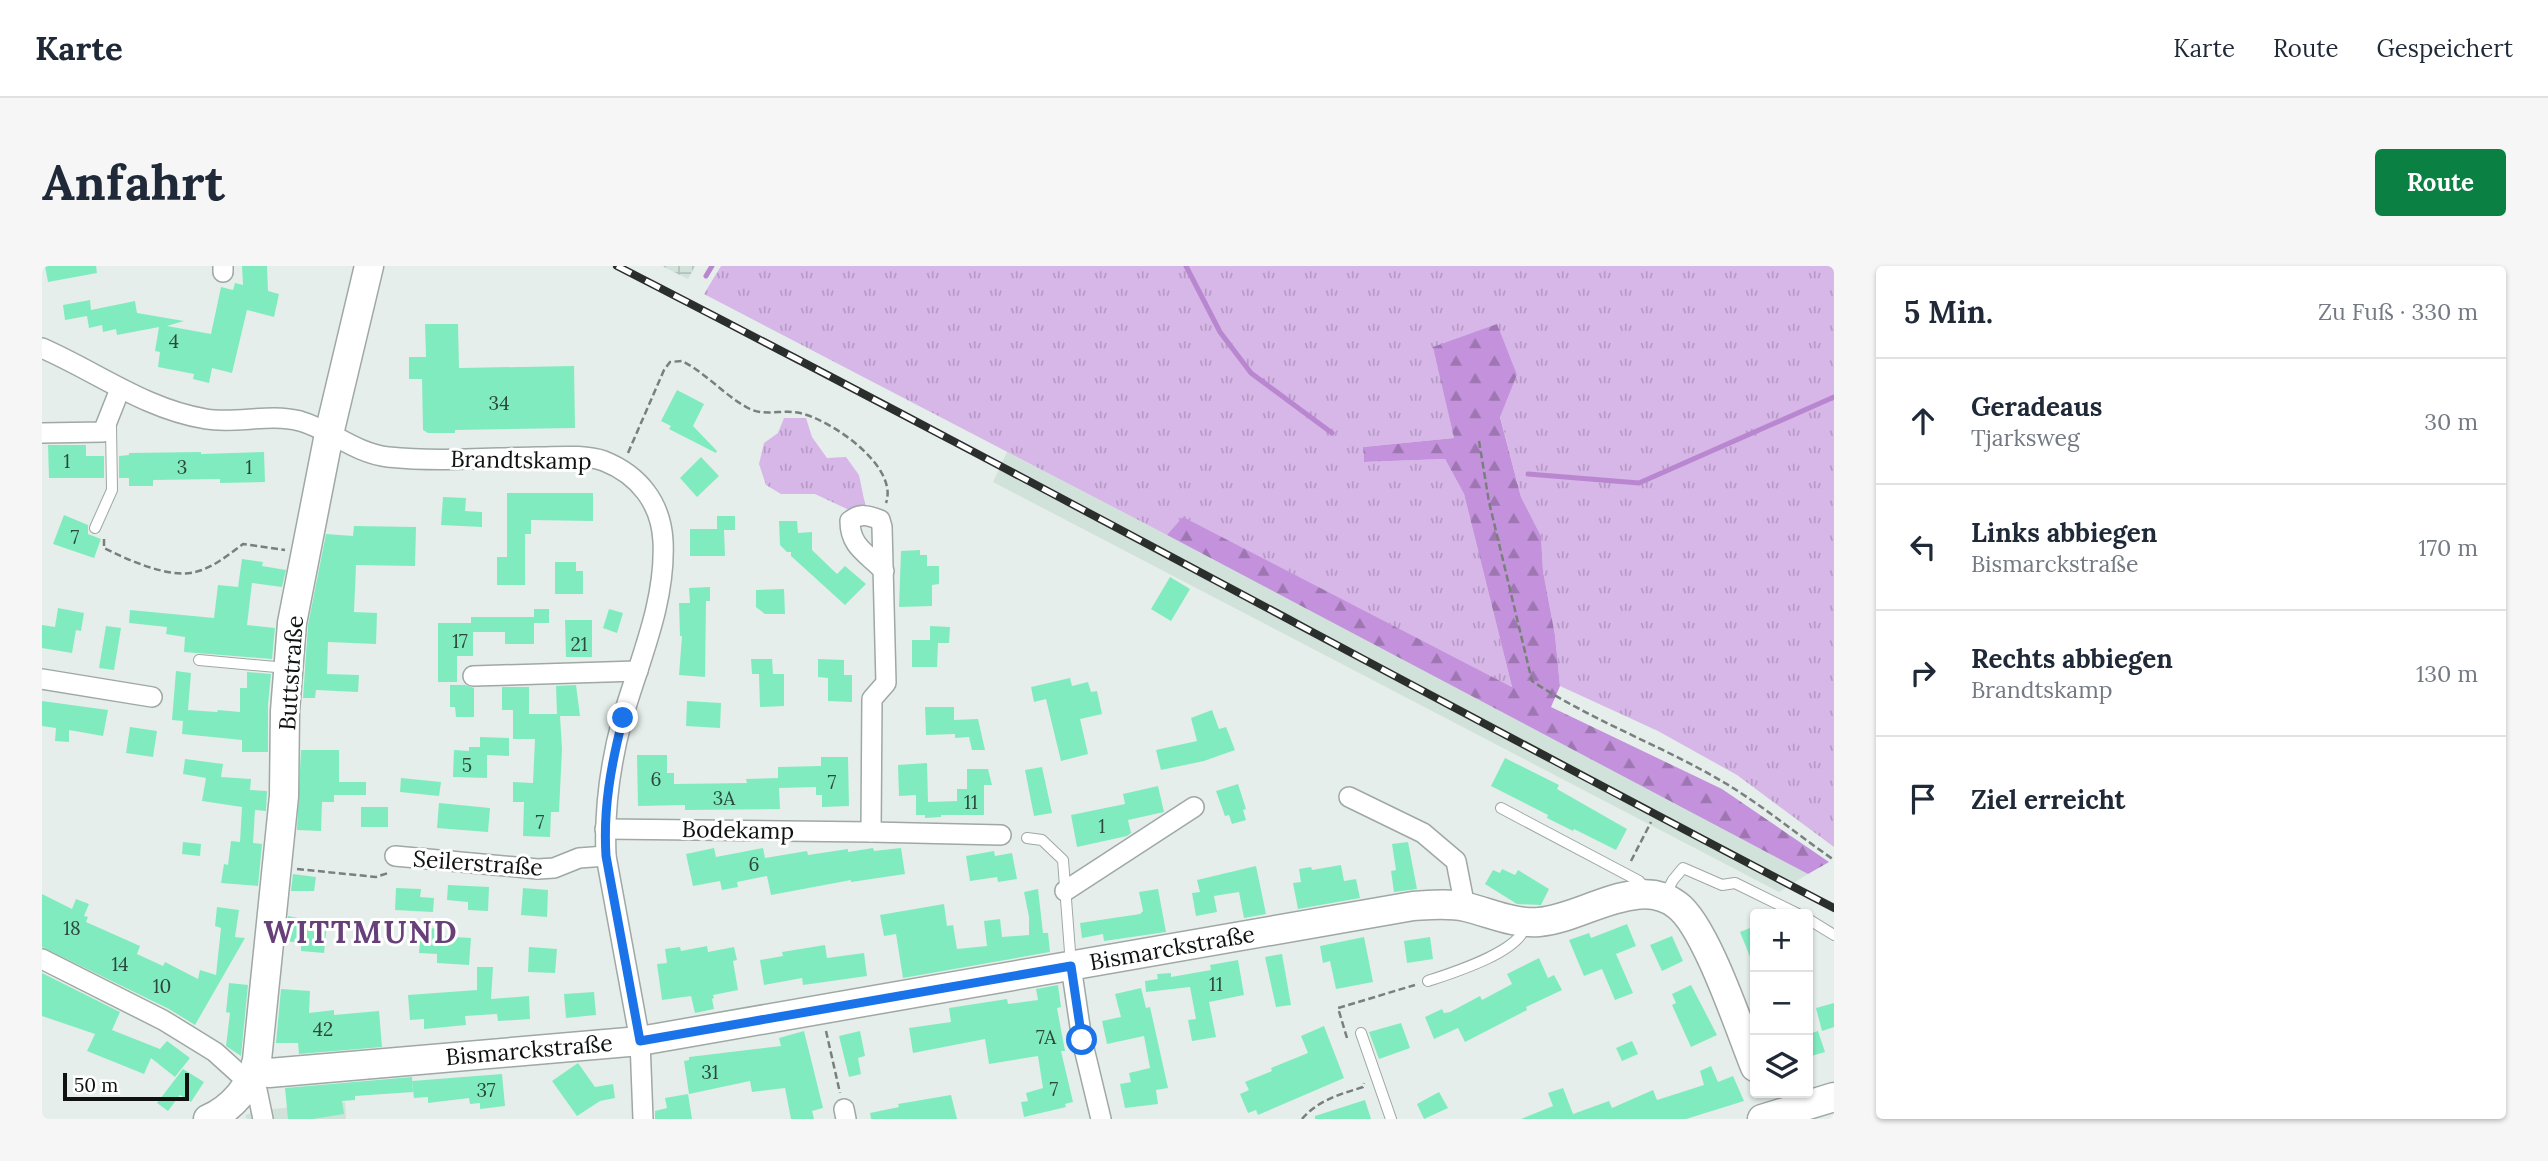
<!DOCTYPE html>
<html lang="de">
<meta charset="utf-8">
<style>
body{margin:0;font-family:Lora,serif;background:#f6f6f7;color:#1f2937}
.controls{position:absolute;right:21px;bottom:21px;display:grid;overflow:hidden;border-radius:7px;box-shadow:0 2px 5px #0004}
.controls button{width:63px;height:63px;display:grid;place-items:center;padding:0;border:0;border-bottom:2px solid #e0e1e3;background:#fff;color:#1f2937;font:35px sans-serif}
.scale{position:absolute;left:21px;bottom:18px;width:126px;box-sizing:border-box;padding-left:7px;border:4px solid #0f1210;border-top:0;font-size:19px;line-height:24px;white-space:nowrap;color:#0f1210;-webkit-text-stroke:5px #fff;paint-order:stroke}
.stop{position:absolute;width:21px;height:21px;margin:-16px;border:5px solid #1a73e8;border-radius:50%;background:#fff}
.stop.end{background:#1a73e8;border-color:#fff;box-shadow:0 2px 7px #0008}
.list{margin:0;padding:0;list-style:none}
h2{display:flex;justify-content:space-between;align-items:center;height:91px;margin:0;padding:0 28px;font-size:30px}
h2 small{font-size:23px;font-weight:400;color:#747a83}
.list li{display:grid;grid-template-columns:46px 1fr auto;gap:21px;align-items:center;box-sizing:border-box;height:126px;padding:0 28px;border-top:2px solid #e0e1e3}
.list b{display:block;font-size:26px;white-space:nowrap}
.list p{margin:0;font-size:23px;white-space:nowrap;color:#747a83}
.list em{font-size:23px;font-style:normal;color:#747a83}
.icon{flex:none;width:38px;height:38px;fill:none;stroke:currentColor;stroke-width:2;stroke-linecap:round;stroke-linejoin:round}
.map{position:relative;flex:none;width:1792px;height:853px;overflow:hidden;border-radius:7px}
header{display:flex;align-items:center;gap:42px;box-sizing:border-box;height:98px;padding:0 35px;background:#fff;border-bottom:2px solid #e0e1e3}
header strong{font-size:33px}
nav{display:flex;gap:38px;margin-inline-start:auto;font-size:24px}
.intro{display:flex;align-items:center;justify-content:space-between;box-sizing:border-box;height:168px;padding:0 42px}
h1{margin:0;font-size:49px}
.button{padding:18px 32px;border-radius:7px;background:#0b8043;color:#fff;font-size:24px;font-weight:700}
main{display:flex;gap:42px;padding:0 42px}
aside{flex:1;background:#fff;border-radius:7px;box-shadow:0 2px 5px #0004}
.map>svg:first-child{display:block}
</style>
<header>
<strong>Karte</strong>
<nav><a>Karte</a><a>Route</a><a>Gespeichert</a></nav>
</header>
<div class="intro"><h1>Anfahrt</h1><a class="button">Route</a></div>
<main>
<div class="map">
<svg width="1792" height="853" viewBox="0 0 1792 853">
<defs>
<pattern id="industrial-grid" width="8" height="8" patternUnits="userSpaceOnUse" patternTransform="scale(1.75)"><rect width="8" height="8" fill="#d1e2da"/><path d="M0 4h8M4 0v8" fill="none" stroke="#b2c1ba"/></pattern>
<pattern id="grass-tufts" width="24" height="20" patternUnits="userSpaceOnUse" patternTransform="scale(1.75)"><rect width="24" height="20" fill="#d7b6e8"/><path d="M3 7l-1-3M5 7V3M7 7l1-3M15 17l-1-3M17 17v-4M19 17l1-3" fill="none" stroke="#b79bc6"/></pattern>
<pattern id="forest-firs" width="22" height="20" patternUnits="userSpaceOnUse" patternTransform="scale(1.75)"><rect width="22" height="20" fill="#c492dc"/><path d="M5 1l3.5 6h-7zM16 11l3.5 6h-7z" fill="#9e76b1"/></pattern>
</defs>
<rect width="100%" height="100%" fill="#e5eeea"/>
<g fill="#d1e2da">
<path d="M965,186L1125,269L1766,608L1737,626L951,216Z"/>
<path d="M303,836L304,853H205L203,849L221,844Z"/>
</g>
<path fill="url(#industrial-grid)" d="M620,0H653L646,13Z"/>
<g fill="url(#grass-tufts)">
<path d="M679,0H1792V581L1695,509L1616,465L1518,420L1513,369L1501,305L1499,270L1479,231L1458,150L1475,109L1392,81L1412,172L1321,181L1322,196L1403,193L1422,228L1470,421L1145,254L1125,269L662,28Z"/>
<path d="M742,152H764L770,171L785,192L804,191L817,209L824,243H805L773,228H739L724,219L717,198L722,177L736,167Z"/>
</g>
<path fill="url(#forest-firs)" d="M1455,58L1475,109L1458,151L1479,231L1499,270L1501,305L1513,369L1518,420L1509,441L1680,523L1787,596L1766,608L1125,269L1141,251L1470,421L1422,228L1403,193L1322,196L1321,181L1412,172L1391,81Z"/>
<g fill="none" stroke-linecap="round" stroke-linejoin="round">
<g stroke="#b987d0" stroke-width="5">
<path d="M1144,0L1178,66L1209,107L1290,167"/>
<path d="M664,10L670,0"/>
<path d="M1486,208L1597,217L1792,131"/>
</g>
</g>
<g fill="#81ebc0">
<path d="M3,0H54L55,7L6,16Z"/>
<path d="M200,0H225L226,25L237,28L232,51L205,44L190,107L170,102L167,117L151,113L152,108L116,101L118,86L113,85L117,61L75,69L74,63L61,66L60,59L47,62L45,50L23,54L21,39L48,34L49,44L93,35L95,47L142,55L125,60L169,68L179,21L191,24L193,17L201,19Z"/>
<path d="M383,58H416L417,102L532,100L533,162L413,164V167H386L381,164L380,113H367V91H384Z"/>
<path d="M635,124L662,138L651,160L675,185L674,187L627,163L629,160L619,155Z"/>
<path d="M6,179H44V190H62V212H7Z"/>
<path d="M159,186V188L222,186L223,216L178,217V213L111,214V220H87V212H77V190L87,189V187Z"/>
<path d="M659,191L677,210L655,231L638,212Z"/>
<path d="M465,227H551V255L489,254V268H483V319H455V291H465Z"/>
<path d="M401,231L424,232L423,245L440,246V261L399,259Z"/>
<path d="M22,249L46,259V268L59,273L52,292L11,278Z"/>
<path d="M675,250H693V264H682L683,290H648V263H675Z"/>
<path d="M737,255H755L756,267L770,266V284L795,308L803,300L824,318L803,339L749,290V286H745L738,279Z"/>
<path d="M312,260L374,261L373,300L314,299L312,346L335,347L334,378L286,376L285,408L317,409L316,426L274,424L273,432H261L266,359L284,268L311,270Z"/>
<path d="M878,284V289H885V300H897V318L890,319V340L857,341L859,285Z"/>
<path d="M200,293L221,296L220,300L244,304L240,321L210,317L205,359L233,362L230,393L142,386L143,371L124,368L125,361L87,357L88,344L172,352L176,319L196,321Z"/>
<path d="M513,296H534V305H541V328H513Z"/>
<path d="M1128,311L1148,323L1129,355L1109,343Z"/>
<path d="M668,321V335H664L663,411L637,409L640,370H638L637,337H648L647,322Z"/>
<path d="M742,323L743,348H723L714,341V324Z"/>
<path d="M16,342L42,347L39,365L34,364L30,387L0,382V359L13,361Z"/>
<path d="M492,343H507V357H492V378H463V366H431V390H415V416H396V357H429V351H492Z"/>
<path d="M567,343L581,347L575,367L561,362Z"/>
<path d="M523,354H550V391H524Z"/>
<path d="M64,360L79,362L72,404L57,402Z"/>
<path d="M888,360L908,361L907,377H896L895,401H870V374H888Z"/>
<path d="M709,393H730L731,408H742V440L718,441L717,408H710Z"/>
<path d="M776,393L802,394V409H810V436L786,435V412L776,411Z"/>
<path d="M134,405L149,407L146,444L175,446L176,444L198,446V422H205V406L229,408L226,439V486H200V474L140,468L141,455L130,454Z"/>
<path d="M1028,412L1030,420L1046,416L1049,426L1055,425L1060,448L1038,453L1046,488L1019,495L1004,433L992,436L989,421Z"/>
<path d="M408,419H423L432,422V451H414L413,441H408Z"/>
<path d="M534,419L538,450H518L520,483L517,546H509L508,571L481,570L482,536H471V516L491,517L493,473H471V444H460V421H487V448H515L514,420Z"/>
<path d="M0,435L66,444L61,470L27,464V476L13,475L14,462L0,460Z"/>
<path d="M645,435L679,437L678,462L644,460Z"/>
<path d="M883,441H912V454L936,453L943,484H930L927,471L913,472V468L884,469Z"/>
<path d="M1170,444L1177,463L1184,461L1193,484L1162,495L1119,504L1114,484L1155,475L1149,452Z"/>
<path d="M88,461L115,465L111,491L84,487Z"/>
<path d="M438,471L467,472V490L445,489V512L411,511L412,484L427,485V481H438Z"/>
<path d="M259,484H297V516H324V529H292V536H280L279,565L255,564Z"/>
<path d="M595,489H625V507H632V518L705,517L704,513L736,512V501L779,500V491H806L807,540L780,541V529H774V521L737,522L738,543L643,544V539L596,540Z"/>
<path d="M1463,492L1517,519L1515,523L1585,563L1574,584L1532,563L1531,565L1505,552L1506,549L1449,520Z"/>
<path d="M143,493L181,498L179,511L209,513L208,524L225,525L224,545L213,544L211,577L220,578L216,620L179,617L182,598L186,599L189,575L198,576L200,541L160,535L164,512L141,508Z"/>
<path d="M885,497L886,536L915,535V523H925V503H946L950,519H942V549H899V551L883,552V549H874V529L857,530L856,499Z"/>
<path d="M1000,501L1010,547L992,550L983,504Z"/>
<path d="M359,512L399,516L397,530L358,526Z"/>
<path d="M1196,518L1204,543L1201,544L1204,554L1190,558L1187,549L1183,550L1174,525Z"/>
<path d="M1116,520L1122,546L1086,554L1089,567L1085,570L1035,581L1029,549L1083,538L1081,528Z"/>
<path d="M397,537L448,542L446,566L395,562Z"/>
<rect x="319" y="541" width="27" height="20"/>
<path d="M141,576L159,578L158,590L140,588Z"/>
<path d="M1366,576L1375,623L1352,626L1349,605L1354,604L1350,578Z"/>
<path d="M672,582L674,591L721,582L723,592L765,585L766,589L806,583V586L831,582L832,585L859,582L863,608L809,616V614L729,629L725,610L695,616L696,621L680,624L678,615L651,620L644,588Z"/>
<path d="M952,585L953,590L970,587L975,613L956,616L955,611L928,615L924,590Z"/>
<path d="M1299,599L1302,615L1314,613L1318,632L1256,643L1251,617L1259,616L1257,603L1269,601L1270,604Z"/>
<path d="M1214,600L1224,648L1202,652L1197,626L1172,630L1175,646L1154,650L1150,627L1158,626L1155,614Z"/>
<path d="M1460,603L1473,609L1476,604L1507,623L1499,639L1475,638L1443,618L1451,604L1458,607Z"/>
<path d="M251,608L274,611L272,625H249Z"/>
<path d="M406,619L447,621L446,645L426,644V636L405,634Z"/>
<path d="M354,622L379,623L378,631L392,632L391,646L353,644Z"/>
<path d="M481,622L506,624L505,651L479,649Z"/>
<path d="M996,623L1001,667H1006L1008,686L861,712L854,668L842,670L838,649L902,638L905,660L911,659L915,683L945,680L942,655L958,653L960,671L987,669V651L982,626Z"/>
<path d="M1116,623L1124,666L1062,675L1061,668L1040,672L1038,657L1098,648L1101,645L1097,626Z"/>
<path d="M0,628L30,643L34,633L47,638L42,650L46,651L44,656L98,680L95,688L121,700L123,696L156,713L158,704L174,709L179,662L173,660L175,641L197,644L193,671L203,672L153,759L127,743L0,681Z"/>
<path d="M246,650L285,658L282,687L259,685V677L244,675Z"/>
<path d="M1585,658L1594,680L1574,688L1591,727L1573,734L1560,703L1542,710L1527,674L1547,667L1549,672Z"/>
<path d="M1713,660V703L1698,666Z"/>
<path d="M379,661L397,663L396,670L429,672L427,699L395,697V688L377,687Z"/>
<path d="M1630,670L1641,695L1620,705L1608,679Z"/>
<path d="M1322,671L1331,716L1294,723L1288,695L1281,697L1278,680Z"/>
<path d="M1388,671L1391,693L1365,697L1362,675Z"/>
<path d="M783,679L785,692L822,687L825,710L761,719L760,712L722,719L718,694L741,690L740,686Z"/>
<path d="M665,680L666,686L692,681L695,694L691,695L696,724L671,729L672,732L670,733L672,743L653,747L649,730L620,734L615,698L625,697L623,683L638,681L639,685Z"/>
<path d="M487,681L515,683L513,707L486,706Z"/>
<path d="M1240,688L1249,739L1234,741L1223,691Z"/>
<path d="M1497,692L1506,712L1512,709L1520,724L1484,741L1485,744L1423,776L1416,762L1392,773L1383,751L1400,743L1402,747L1408,746L1438,730L1440,734L1470,718L1465,708Z"/>
<path d="M1196,694L1202,729L1167,736L1174,771L1150,775L1146,754L1154,753L1148,721L1104,726L1103,715L1116,713L1115,708L1129,707V711L1169,704L1168,699Z"/>
<path d="M435,701H451L449,733L487,730L488,753L456,755L455,748L423,750L424,759L382,763V753L368,754L366,729L435,724Z"/>
<path d="M0,707L78,746L70,764L118,783L125,775L148,792L133,811L109,792L102,808L45,785L53,768L0,750Z"/>
<path d="M187,717L206,719L199,790L184,780L188,747L184,746Z"/>
<path d="M1016,719L1019,741L1015,742L1023,785H1019L1031,836L1023,838L1024,841L982,851L979,836L986,835L984,827L1001,822L996,790L947,798L943,773L871,787L867,762L909,756L907,742L965,733L966,738L996,734L994,723Z"/>
<path d="M1649,719L1675,769L1649,781L1630,739L1634,737L1630,728Z"/>
<path d="M1099,722L1104,742L1108,741L1126,822L1114,824L1116,838L1083,842L1078,818L1089,816L1087,807L1108,802L1102,770L1065,778L1060,755L1079,751L1073,728Z"/>
<path d="M239,723L268,725L267,747L292,744V749L337,745L340,781L257,788L256,777H234Z"/>
<path d="M552,726L554,749L524,752L522,728Z"/>
<path d="M1792,737V761L1780,765L1774,742Z"/>
<path d="M1359,757L1368,782L1337,793L1327,766Z"/>
<path d="M1282,760L1302,812L1216,849L1214,844L1206,847L1198,828L1207,824L1203,816L1230,805L1229,802L1266,787L1259,770Z"/>
<path d="M762,765L781,842L770,845L772,853H749L743,822L710,826L708,815L647,828L642,795L647,794V791L739,780L737,772Z"/>
<path d="M818,765L823,790L816,792L819,808L807,811L797,770Z"/>
<path d="M1776,765L1783,786L1766,791V768Z"/>
<path d="M1590,775L1596,788L1580,795L1574,782Z"/>
<path d="M536,797L553,821L571,818L573,832L558,835L535,850L510,815Z"/>
<path d="M1669,800L1676,816L1691,810L1702,835L1644,853H1479L1511,840L1506,827L1521,822L1531,848L1567,835L1570,842L1611,824L1615,834L1662,819L1658,805Z"/>
<path d="M141,803L162,816L149,836L138,829L126,845L115,837Z"/>
<path d="M460,808L463,840L438,843V837L428,838L427,832L386,837V831L372,832L370,815Z"/>
<path d="M370,811L371,826L313,830V834L300,835L302,848L271,853H246L243,822Z"/>
<path d="M1397,826L1406,842L1382,853L1375,838Z"/>
<path d="M646,828L650,853H613V845L625,842L623,832Z"/>
<path d="M909,829L915,853H829L828,847L857,841L856,838Z"/>
<path d="M1323,834L1329,853H1273V850Z"/>
</g>
<g fill="none" stroke-linecap="round" stroke-linejoin="round">
<defs>
<g id="lane">
<path d="M53,262L70,224L69,161"/>
<path d="M157,394L245,402"/>
<path d="M1459,542L1597,615L1604,623"/>
<path d="M985,572L1000,574L1021,594L1029,699"/>
<path d="M1622,631L1631,614L1641,602L1680,619L1693,617L1756,648"/>
<path d="M1766,653L1792,669"/>
<path d="M1386,715C1410,707 1478,686 1483,660"/>
<path d="M1319,767L1349,853"/>
</g>
<g id="street">
<path d="M181,0V6"/>
<path d="M0,82C55,106 103,143 164,153C195,158 227,147 258,155C289,164 313,187 346,191C394,196 445,192 494,191C515,191 542,188 562,195C597,209 619,237 621,275C624,337 597,395 580,454C568,499 562,543 564,590L598,775L601,853"/>
<path d="M0,167L61,166L78,123"/>
<path d="M431,410L596,405"/>
<path d="M0,413L110,431"/>
<path d="M1307,531L1381,567L1414,595L1423,641"/>
<path d="M563,563L829,566L830,433L844,417L840,261L838,254C826,249 818,247 808,255C808,281 825,287 842,305"/>
<path d="M829,566L959,569"/>
<path d="M353,590L496,603L512,602L537,592L564,590"/>
<path d="M1023,625L1152,541"/>
<path d="M0,693L121,754L173,786L215,824L221,853"/>
<path d="M1029,700L1040,774L1059,853"/>
<path d="M802,843L804,853"/>
</g>
<g id="secondary">
<path d="M214,801L227,807L598,775L1371,640C1389,639 1407,637 1424,641C1449,647 1471,658 1497,656C1530,653 1561,632 1594,629C1608,627 1623,630 1635,639C1664,660 1698,764 1713,801"/>
<path d="M166,853C189,843 210,820 215,794L242,530L243,445L250,357L287,168L327,0"/>
<path d="M1720,853L1792,831"/>
</g>
</defs>
<use href="#lane" stroke="#9fa8a4" stroke-width="12"/>
<use href="#street" stroke="#9fa8a4" stroke-width="22"/>
<use href="#secondary" stroke="#9fa8a4" stroke-width="31"/>
<g stroke="#797f7c" stroke-width="2.5" stroke-dasharray="7 3.5" stroke-linecap="butt">
<path d="M1437,175L1447,236L1490,415C1550,455 1621,480 1683,517C1721,540 1756,569 1792,594"/>
<path d="M586,187L622,104L628,96L640,95C664,107 682,129 706,142C722,151 741,143 758,147C789,154 857,200 844,237"/>
<path d="M62,273V282C84,293 127,313 153,306C171,302 186,289 201,278L243,284"/>
<path d="M1589,595L1609,556"/>
<path d="M255,603L334,611L346,607"/>
<path d="M784,765L798,827"/>
<path d="M1305,772L1296,742L1373,719"/>
<path d="M1260,853C1276,834 1299,828 1321,821L1322,817"/>
</g>
<use href="#lane" stroke="#fff" stroke-width="10"/>
<use href="#street" stroke="#fff" stroke-width="19"/>
<use href="#secondary" stroke="#fff" stroke-width="28"/>
<defs>
<path id="rail" d="M575,0C983,209 1385,430 1792,642"/>
</defs>
<use href="#rail" stroke="#2a2e2c" stroke-width="8"/>
<use href="#rail" stroke="#fff" stroke-width="5" stroke-dasharray="16" stroke-linecap="butt"/>
</g>
<g fill="none" stroke-linecap="round" stroke-linejoin="round">
<path stroke="#1a73e8" stroke-width="9" d="M581,452C569,499 561,542 564,590L598,775L1029,700L1040,774"/>
</g>
<g text-anchor="middle" stroke-width="6" stroke-linejoin="round" paint-order="stroke">
<g font-size="19" fill="#2c483c">
<text x="132" y="82">4</text>
<text x="457" y="144">34</text>
<text x="25" y="202">1</text>
<text x="140" y="208">3</text>
<text x="207" y="208">1</text>
<text x="33" y="278">7</text>
<text x="418" y="382">17</text>
<text x="537" y="385">21</text>
<text x="425" y="506">5</text>
<text x="614" y="520">6</text>
<text x="790" y="523">7</text>
<text x="682" y="539">3A</text>
<text x="929" y="543">11</text>
<text x="498" y="563">7</text>
<text x="1060" y="567">1</text>
<text x="712" y="605">6</text>
<text x="30" y="669">18</text>
<text x="78" y="705">14</text>
<text x="1174" y="725">11</text>
<text x="120" y="727">10</text>
<text x="281" y="770">42</text>
<text x="1004" y="778">7A</text>
<text x="668" y="813">31</text>
<text x="1012" y="830">7</text>
<text x="444" y="831">37</text>
</g>
<g font-size="23" fill="#0f1210" stroke="#fff">
<text transform="translate(479 194) rotate(1)" y="8">Brandtskamp</text>
<text transform="translate(249 407) rotate(-86)" y="8">Buttstraße</text>
<text transform="translate(696 564) rotate(1)" y="8">Bodekamp</text>
<text transform="translate(436 597) rotate(4)" y="8">Seilerstraße</text>
<text transform="translate(1130 682) rotate(-10)" y="8">Bismarckstraße</text>
<text transform="translate(487 784) rotate(-5)" y="8">Bismarckstraße</text>
</g>
<g font-size="30" font-weight="bold" letter-spacing="2" fill="#674079" stroke="#fff">
<text x="319" y="677">WITTMUND</text>
</g>
</g>
</svg>
<div class="controls">
<button>+</button>
<button>−</button>
<button><svg class="icon" aria-label="layers" viewBox="0 0 24 24"><path d="M12 4l9 5-9 5-9-5zM3 14l9 5 9-5"/></svg></button>
</div>
<div class="scale">50 m</div>
<div class="stop" style="left:1040px;top:774px"></div>
<div class="stop end" style="left:581px;top:452px"></div>
</div>
<aside>
<h2>5 Min.<small>Zu Fuß · 330 m</small></h2>
<ul class="list">
<li><svg class="icon" aria-label="ahead" viewBox="0 0 24 24"><path d="M12 20V5M6 11l6-6 6 6"/></svg><div><b>Geradeaus</b><p>Tjarksweg</p></div><em>30 m</em></li>
<li><svg class="icon" aria-label="left" viewBox="0 0 24 24"><path d="M17 20v-9H6M10 6l-5 5 5 5"/></svg><div><b>Links abbiegen</b><p>Bismarckstraße</p></div><em>170 m</em></li>
<li><svg class="icon" aria-label="right" viewBox="0 0 24 24"><path d="M7 20v-9h11M14 6l5 5-5 5"/></svg><div><b>Rechts abbiegen</b><p>Brandtskamp</p></div><em>130 m</em></li>
<li><svg class="icon" aria-label="arrive" viewBox="0 0 24 24"><path d="M6 21V4h12l-3 4 3 4H6"/></svg><div><b>Ziel erreicht</b></div></li>
</ul>
</aside>
</main>
